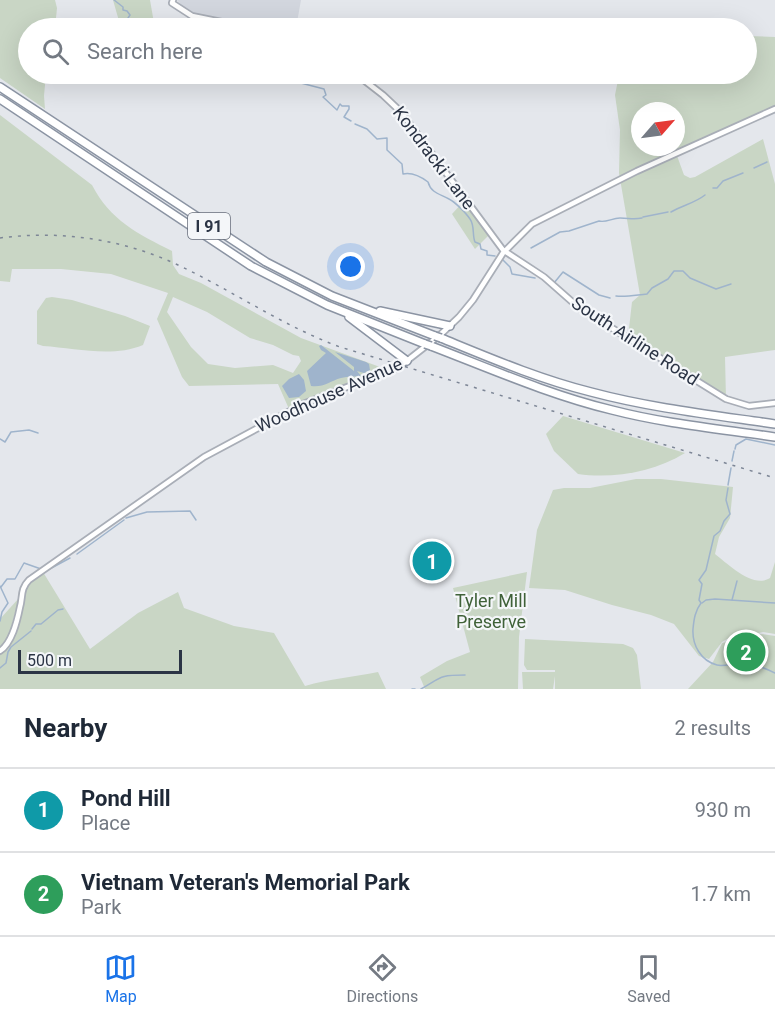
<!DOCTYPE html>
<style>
body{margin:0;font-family:Roboto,sans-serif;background:#f6f6f7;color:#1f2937}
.compass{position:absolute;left:631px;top:102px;width:54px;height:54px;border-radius:50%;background:#fff;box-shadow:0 6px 24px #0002;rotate:62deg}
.scale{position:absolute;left:18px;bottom:15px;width:164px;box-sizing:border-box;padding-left:6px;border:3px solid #2b3445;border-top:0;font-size:16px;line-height:21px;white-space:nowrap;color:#2b3445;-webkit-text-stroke:4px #f4f6f9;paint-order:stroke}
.you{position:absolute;left:351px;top:267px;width:21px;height:21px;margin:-15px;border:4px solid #fff;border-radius:50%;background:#1a73e8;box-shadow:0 0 0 9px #1a73e833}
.badge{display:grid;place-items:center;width:39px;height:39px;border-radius:50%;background:#1a73e8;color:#fff;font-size:20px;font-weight:700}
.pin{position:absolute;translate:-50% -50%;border:3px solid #fff;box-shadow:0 2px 6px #0006}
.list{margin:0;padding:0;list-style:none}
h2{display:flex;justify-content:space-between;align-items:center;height:78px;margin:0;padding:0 24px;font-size:26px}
h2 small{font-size:20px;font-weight:400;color:#747a83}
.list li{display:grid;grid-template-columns:39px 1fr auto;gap:18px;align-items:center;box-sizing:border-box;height:84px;padding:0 24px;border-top:2px solid #e0e1e3}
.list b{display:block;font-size:22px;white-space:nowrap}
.list p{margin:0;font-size:20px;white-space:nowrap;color:#747a83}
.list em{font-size:20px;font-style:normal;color:#747a83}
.icon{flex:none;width:33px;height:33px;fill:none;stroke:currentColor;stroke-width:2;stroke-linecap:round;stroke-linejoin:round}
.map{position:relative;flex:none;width:775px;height:689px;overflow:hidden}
.search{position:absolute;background:#fff;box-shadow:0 6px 24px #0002;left:18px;right:18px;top:18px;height:66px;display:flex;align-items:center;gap:15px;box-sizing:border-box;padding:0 21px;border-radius:33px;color:#747a83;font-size:22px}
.sheet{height:246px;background:#fff}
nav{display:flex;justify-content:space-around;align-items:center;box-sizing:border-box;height:84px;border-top:2px solid #e0e1e3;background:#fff;font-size:16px;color:#747a83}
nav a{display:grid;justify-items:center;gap:3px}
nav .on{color:#1a73e8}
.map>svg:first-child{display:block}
</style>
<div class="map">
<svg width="775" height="689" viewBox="0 0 775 689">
<rect width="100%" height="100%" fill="#e4e7ec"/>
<path fill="#d2d6de" d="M177,0H301L296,28H266L194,14L185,9Z"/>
<g fill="#c9d6c5" fill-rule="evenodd">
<path d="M0,0H55L57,8L55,28H28V74H46L44,96L45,109L0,78Z"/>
<path d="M113,0H150L154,23L163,28H121Z"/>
<path d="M747,36L775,37V106L676,153L684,175L690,178L695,177L763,139L775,184V350L725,357L726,399L628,337L632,302L640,295L619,173L620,130L615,95L618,80L622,74H746ZM640,111H676V147H640Z"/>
<path d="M0,115L92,185C110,220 138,234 172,251L173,265L179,274L201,283L301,338L380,367C371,381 343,384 328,390C315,396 302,403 289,409L278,384L189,386L182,377L157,319L168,293L111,274L61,269H12L10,282L0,281ZM173,297L207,312L250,338L273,345L293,355L299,356L301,361L293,373L273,365L235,368L208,364L191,347L167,312Z"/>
<path d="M464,201L489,235L475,249L452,214Z"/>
<path d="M52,297L72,300L125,316L150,326L143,345C112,358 75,348 43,346L37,344V311L46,298Z"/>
<path d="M563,416L685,453C655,472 612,479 578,474L554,451L546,434Z"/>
<path d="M636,479H661L733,487L730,518L719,537L715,554C728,564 753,589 770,578L775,562V634L763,632L727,639L722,642L709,659L699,656L674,624L651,615L612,605L565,590L529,588L537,530L553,490L564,488H590Z"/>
<path d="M43,572L90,649L138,613L178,592L184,608L234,626L274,633L305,686C329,679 354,677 378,672L386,689H0V655C21,639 20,607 27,584Z"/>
<path d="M527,572L519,637L518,689H425L420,677L447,661L470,652L453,588Z"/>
<path d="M19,598L8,639L0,648V619Z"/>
<path d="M762,634L775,636V689H688L713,662L722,643Z"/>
<path d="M525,639L623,644L633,648L637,655L641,689H555V676L553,689H523L522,672H555V670H527L524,665Z"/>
</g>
<g fill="#9fb4cc">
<path d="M321,345L354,371V367L335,352L366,362L369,364L370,370L364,373L357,371L361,376C355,377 348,376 341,378C330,381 323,388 311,386L307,371L326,353L321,350L319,346Z"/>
<path d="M299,374L304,380L306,391L299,397L289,398L282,386L289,379Z"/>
</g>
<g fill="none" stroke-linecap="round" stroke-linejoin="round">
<g stroke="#9fb4cc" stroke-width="1.5">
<path d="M114,0L123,7V10L127,11L130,15L128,18L134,28"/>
<path d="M294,78L297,82L324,89L326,95L323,97L337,110L340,104L342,106H349V109L344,117L351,121"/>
<path d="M355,124L367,129L377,139L387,138V150L402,164L403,174C412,172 420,176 428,182C431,193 440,194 449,199C455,202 466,213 470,219C475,226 472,235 475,242L480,244L481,249L487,251V255L495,256"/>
<path d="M754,168L767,162"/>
<path d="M713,188H717L723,181L743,173"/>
<path d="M671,212C683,205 695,203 705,195"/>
<path d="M643,217L668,212"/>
<path d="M531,248L560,232L569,231L599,221C606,223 612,218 620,218C629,218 633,220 642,218"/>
<path d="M503,260L510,267L512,274L535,278"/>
<path d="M554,283L563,272L599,295L610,298"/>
<path d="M616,296C627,297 636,295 647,294L652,288L668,279L674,271H683L690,278L716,289L731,284"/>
<path d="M0,439L5,442L11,432L29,430L38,433"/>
<path d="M735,449L736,445L746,439L775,445"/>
<path d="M732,461L734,451"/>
<path d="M728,485L731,468"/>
<path d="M728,488L726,500L730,514L724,521L720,531L714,536L706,570L699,580L702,584L699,600L701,603C695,611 694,619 693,629C692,645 701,661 717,665C725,667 735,662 744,663C755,664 765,668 775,673"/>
<path d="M126,518L147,512L190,511L196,520"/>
<path d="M77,554L124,520"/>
<path d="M44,572L70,558"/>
<path d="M0,586L8,603L2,612L0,621"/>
<path d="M1,587L7,579H15L24,563L41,569"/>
<path d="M732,600L737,581"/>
<path d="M702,603L706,600L715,599L775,603"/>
<path d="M32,629L36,624H41L58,610L63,609"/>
<path d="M0,668L6,663L8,652L11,647L31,631"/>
<path d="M412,689H415"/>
<path d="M421,689C442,677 439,675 465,675"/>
</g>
<defs>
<g id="secondary">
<path d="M173,0L172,3L192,16L251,28"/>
<path d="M356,74L383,95L401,112L503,250L544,277L578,307L726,399L749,406L775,403"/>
<path d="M0,651C12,643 17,622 20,607C23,597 20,589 29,580L204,457L303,404L399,367L440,335L459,317L473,300L503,253L532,224L637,171L775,109"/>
</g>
<g id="motorway">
<path d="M0,87L266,262L332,296L435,336"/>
<path d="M0,99L251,266L327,305L425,344"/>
<path d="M380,311L450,326"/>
<path d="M349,317L407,361"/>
<path d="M441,338C490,358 539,379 591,392C651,408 713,415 775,424"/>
<path d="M431,346C491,369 550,395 612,410C666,424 721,429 775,437"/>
</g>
</defs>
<use href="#secondary" stroke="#a9aeb7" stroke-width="8"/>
<use href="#motorway" stroke="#8b94a3" stroke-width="10"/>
<use href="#secondary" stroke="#fff" stroke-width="4.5"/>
<use href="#motorway" stroke="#fff" stroke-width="7"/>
<path stroke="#7d8696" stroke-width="1.5" stroke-dasharray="3 6" stroke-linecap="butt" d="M0,238C60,230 123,239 178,265C233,291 283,326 340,347L775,478"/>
<defs>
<g id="motorway-bridge">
<path d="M435,336L441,338"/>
<path d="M425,344L431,346"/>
</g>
</defs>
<use href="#motorway-bridge" stroke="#8b94a3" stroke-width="10" stroke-linecap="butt"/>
<use href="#motorway-bridge" stroke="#fff" stroke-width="7"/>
</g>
<g text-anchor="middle" stroke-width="4.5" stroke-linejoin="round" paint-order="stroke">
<rect fill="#f4f6f9" stroke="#676e7b" stroke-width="1.5" x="188" y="213" width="42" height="26" rx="4.5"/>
<g font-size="16" font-weight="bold" fill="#2b3445">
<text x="209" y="232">I 91</text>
</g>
<g font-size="18" fill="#2b3445" stroke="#f4f6f9">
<text transform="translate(434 158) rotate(53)" y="6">Kondracki Lane</text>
<text transform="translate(635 341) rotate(33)" y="6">South Airline Road</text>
<text transform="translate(329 395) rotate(-24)" y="6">Woodhouse Avenue</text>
</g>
<g font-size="18" fill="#3f6138" stroke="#f4f6f9">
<text x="491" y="607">Tyler Mill<tspan x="491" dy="21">Preserve</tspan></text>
</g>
</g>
</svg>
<svg class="compass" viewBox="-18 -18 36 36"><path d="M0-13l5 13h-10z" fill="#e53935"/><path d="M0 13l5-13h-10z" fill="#747a83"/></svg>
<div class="scale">500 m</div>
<div class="you"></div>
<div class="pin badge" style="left:432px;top:561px;background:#0f9aa8">1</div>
<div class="pin badge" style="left:746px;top:652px;background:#2e9e5b">2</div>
<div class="search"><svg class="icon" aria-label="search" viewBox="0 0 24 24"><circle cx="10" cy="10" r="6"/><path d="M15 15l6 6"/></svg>Search here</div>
</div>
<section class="sheet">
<h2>Nearby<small>2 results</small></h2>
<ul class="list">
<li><span class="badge" style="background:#0f9aa8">1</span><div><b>Pond Hill</b><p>Place</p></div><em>930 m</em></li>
<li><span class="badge" style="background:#2e9e5b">2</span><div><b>Vietnam Veteran's Memorial Park</b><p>Park</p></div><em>1.7 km</em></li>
</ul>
</section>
<nav>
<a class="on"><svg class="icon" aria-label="map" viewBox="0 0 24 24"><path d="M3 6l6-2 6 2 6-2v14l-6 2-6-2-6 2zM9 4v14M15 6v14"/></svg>Map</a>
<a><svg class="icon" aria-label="directions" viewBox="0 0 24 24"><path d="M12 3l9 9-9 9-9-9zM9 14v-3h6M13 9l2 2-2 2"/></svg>Directions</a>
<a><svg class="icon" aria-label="saved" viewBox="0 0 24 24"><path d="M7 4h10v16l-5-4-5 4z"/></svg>Saved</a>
</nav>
